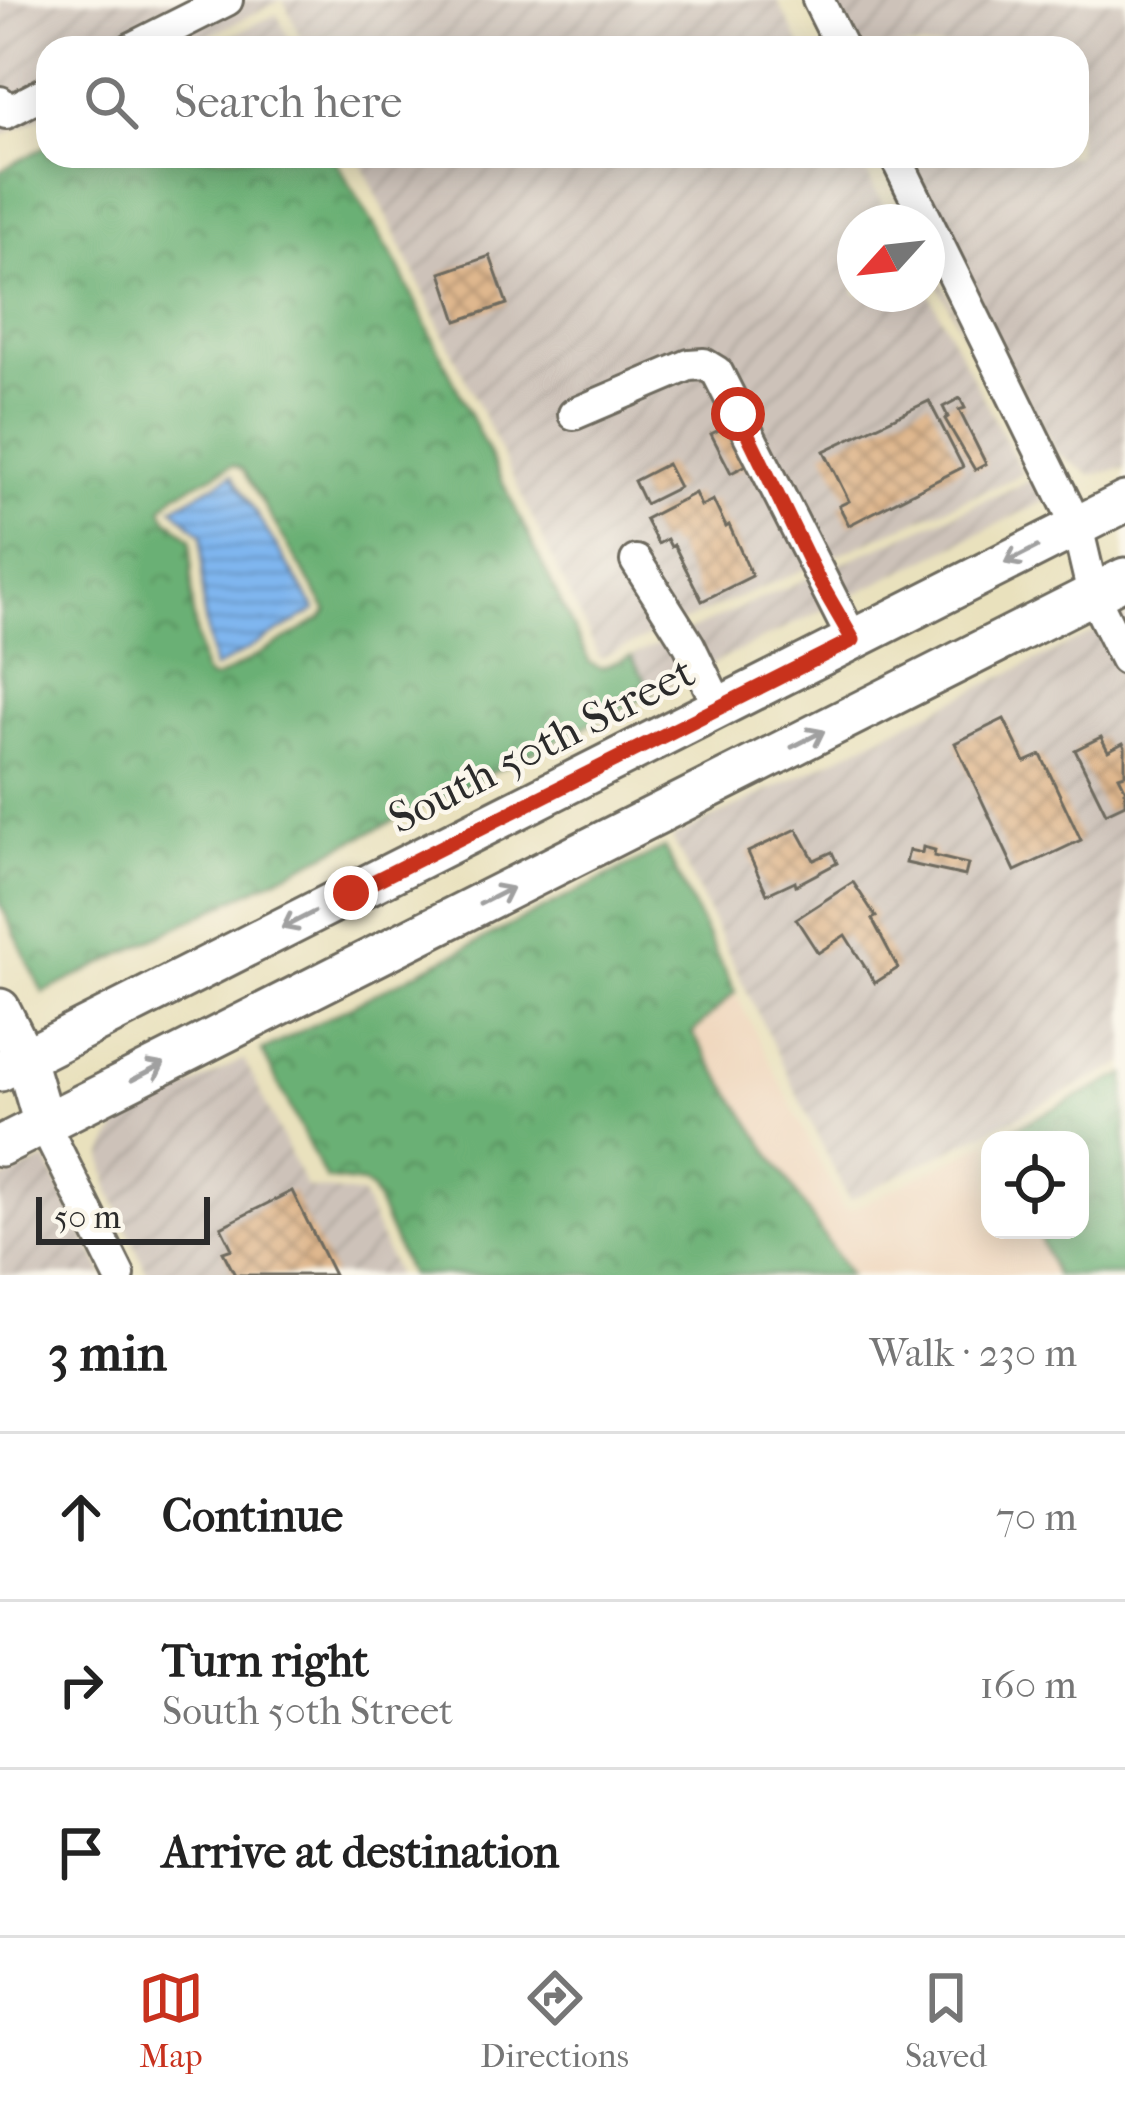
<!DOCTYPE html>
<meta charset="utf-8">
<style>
body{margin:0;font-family:"IM FELL French Canon",serif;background:#f2f2f2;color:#222}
.controls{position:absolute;right:36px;bottom:36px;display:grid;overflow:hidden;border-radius:24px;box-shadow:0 6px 30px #0003}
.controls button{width:108px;height:108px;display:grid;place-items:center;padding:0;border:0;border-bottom:3px solid #e0e0e0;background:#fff;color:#222;font:60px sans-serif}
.compass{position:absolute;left:837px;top:204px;width:108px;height:108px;border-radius:50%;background:#fff;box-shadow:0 6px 30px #0003;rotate:243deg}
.scale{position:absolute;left:36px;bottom:30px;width:174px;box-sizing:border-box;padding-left:12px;border:6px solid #2b2b2b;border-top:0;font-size:33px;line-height:42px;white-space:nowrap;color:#2b2b2b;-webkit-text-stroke:9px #fbf7ec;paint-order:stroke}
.stop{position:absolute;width:36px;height:36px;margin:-27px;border:9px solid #c8321e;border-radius:50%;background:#fff}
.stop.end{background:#c8321e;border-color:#fff;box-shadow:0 3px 12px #0008}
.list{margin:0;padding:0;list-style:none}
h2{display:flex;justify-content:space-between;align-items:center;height:156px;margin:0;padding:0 48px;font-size:51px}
h2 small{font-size:39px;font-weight:400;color:#767676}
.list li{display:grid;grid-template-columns:78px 1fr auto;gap:36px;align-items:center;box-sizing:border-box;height:168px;padding:0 48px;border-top:3px solid #e0e0e0}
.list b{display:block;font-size:45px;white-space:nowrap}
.list p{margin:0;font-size:39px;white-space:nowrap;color:#767676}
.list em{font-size:39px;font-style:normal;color:#767676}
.icon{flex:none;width:66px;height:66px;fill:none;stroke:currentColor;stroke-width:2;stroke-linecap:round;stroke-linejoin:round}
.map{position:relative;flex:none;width:1125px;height:1275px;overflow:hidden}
.search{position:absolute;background:#fff;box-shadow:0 6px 30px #0003;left:36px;right:36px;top:36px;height:132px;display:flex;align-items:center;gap:30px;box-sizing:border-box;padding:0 42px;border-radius:36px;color:#767676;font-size:45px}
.sheet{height:660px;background:#fff}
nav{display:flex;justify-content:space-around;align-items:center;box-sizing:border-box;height:168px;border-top:3px solid #e0e0e0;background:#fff;font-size:33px;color:#767676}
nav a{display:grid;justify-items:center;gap:6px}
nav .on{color:#c8321e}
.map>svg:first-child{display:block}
</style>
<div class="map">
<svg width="1125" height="1275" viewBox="0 0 1125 1275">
<defs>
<pattern id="industrial-furrows" width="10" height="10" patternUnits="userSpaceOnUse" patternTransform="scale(3)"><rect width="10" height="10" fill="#cdc2b9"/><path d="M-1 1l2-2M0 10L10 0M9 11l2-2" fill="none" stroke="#b0a79f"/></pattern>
<pattern id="forest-crowns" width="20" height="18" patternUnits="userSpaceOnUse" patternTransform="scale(3)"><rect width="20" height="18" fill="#6bb074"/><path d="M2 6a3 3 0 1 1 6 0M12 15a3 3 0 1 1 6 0" fill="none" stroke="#588f5f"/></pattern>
<pattern id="water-rules" width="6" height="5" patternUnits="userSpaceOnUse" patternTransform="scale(3)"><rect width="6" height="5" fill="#7fb6ef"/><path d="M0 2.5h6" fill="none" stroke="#6894c2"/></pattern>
<pattern id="building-cross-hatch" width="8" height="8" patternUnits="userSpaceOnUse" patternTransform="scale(3)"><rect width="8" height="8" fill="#dfb78e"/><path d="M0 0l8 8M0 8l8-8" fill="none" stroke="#b59574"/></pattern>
</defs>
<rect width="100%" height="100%" fill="#fbf7ec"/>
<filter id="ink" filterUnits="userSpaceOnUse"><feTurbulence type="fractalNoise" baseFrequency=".00833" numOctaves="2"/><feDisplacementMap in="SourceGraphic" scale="24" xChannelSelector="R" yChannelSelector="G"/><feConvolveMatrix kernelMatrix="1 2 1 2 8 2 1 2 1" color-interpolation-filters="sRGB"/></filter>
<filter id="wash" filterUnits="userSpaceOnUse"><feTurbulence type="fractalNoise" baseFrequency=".004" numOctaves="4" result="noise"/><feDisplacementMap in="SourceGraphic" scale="48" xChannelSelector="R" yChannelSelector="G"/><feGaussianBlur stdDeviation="2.7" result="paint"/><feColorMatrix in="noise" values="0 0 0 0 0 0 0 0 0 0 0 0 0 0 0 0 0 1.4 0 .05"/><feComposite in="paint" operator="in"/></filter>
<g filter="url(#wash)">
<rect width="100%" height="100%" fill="#e9e1bd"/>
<path fill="#efd6bc" d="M735,992L843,1209H853L990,1141V1230H1037L1055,1275H849L691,1032Z"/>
<g fill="url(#industrial-furrows)">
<path d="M0,0H282L184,48H48V114L0,137Z"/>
<path d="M283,0H777L802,48H306Z"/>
<path d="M812,0H1125V468L1091,475L1056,453L896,156H1077V48H838Z"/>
<path d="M277,14L293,48H207Z"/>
<path d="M358,156H858L892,222H855V294H927V289L1023,474L600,658Z"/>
<path d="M927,252L1049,499L653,693L631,656L1033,479L1034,472L927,264Z"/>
<path d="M1125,617V1063L849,1200L672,838Z"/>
<path d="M244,1059L306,1187L362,1195L396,1275H148L110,1191L103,1156L120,1123Z"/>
<path d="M46,1159L104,1275H0V1181Z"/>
</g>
<g fill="url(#forest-crowns)" stroke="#4b6e50" stroke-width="3" fill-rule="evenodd">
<path d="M48,145V156H333L397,264L590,663L601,668L631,656L653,693L43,993L0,903V171ZM233,465L242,469L327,611L321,619L216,679H209L203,671L192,609L191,539L165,516L162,508L176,494Z"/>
<path d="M664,848L735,992L692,1033L849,1275H409L372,1190L364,1184L326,1179L262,1051Z"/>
<path d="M1125,1074V1275H1055L1037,1230H1080V1140H1000L999,1136Z"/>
</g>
<path fill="url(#water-rules)" stroke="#55708d" stroke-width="3" d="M232,475L316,610L214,669L203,608L202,534L173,508Z"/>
<g id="blocks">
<g fill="url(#building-cross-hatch)">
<path d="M490,256L507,304L457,321L441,273Z"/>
<path d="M960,398L965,408L959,410L986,464L975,470L945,419L948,417L943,407Z"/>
<path d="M929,401L963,467L849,525L839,506L849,501L824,451Z"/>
<path d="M735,422L754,461L731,473L711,434Z"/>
<path d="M667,464L679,487L645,504L634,481Z"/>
<path d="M695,493L701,506L713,500L726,527L729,525L752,576L702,601L674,545L671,547L667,539L658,544L645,519Z"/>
<path d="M1004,719L1025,762L1041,755L1081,840L1015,871L955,743Z"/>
<path d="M1101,737L1108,751L1123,743L1125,747V774L1119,776L1125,788V804L1106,813L1075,750Z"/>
<path d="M797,829L814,860L832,852L837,863L796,885L795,881L767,894L748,852Z"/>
<path d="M923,847L935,850L934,856L968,864L965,876L906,863L909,850L922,853Z"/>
<path d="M853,882L876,917L872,919L898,968L875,983L845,935L818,953L796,919Z"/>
<path d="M292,1191L334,1275H235L223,1252L232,1249L221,1227Z"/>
</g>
</g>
</g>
<g filter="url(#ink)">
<use href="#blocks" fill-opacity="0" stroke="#6e6b5e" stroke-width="3"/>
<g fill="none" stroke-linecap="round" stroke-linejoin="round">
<defs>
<g id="minor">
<path d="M818,0L842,48"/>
<path d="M132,48L227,0"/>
<path d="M0,102L6,113L48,91"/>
<path d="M895,156L1077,526L1093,594L1125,659"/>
<path d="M574,414L689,365L704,364L717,372L853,640"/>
<path d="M636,561L689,645L719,707"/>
<path d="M44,1124L119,1275"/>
</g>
<g id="major">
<path d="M0,1009L25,1059L44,1124"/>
<path d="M0,1071L1125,502"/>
<path d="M0,1146L1125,578"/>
</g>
</defs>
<use href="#minor" stroke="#6e6b5e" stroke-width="36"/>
<use href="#major" stroke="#6e6b5e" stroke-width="45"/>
<use href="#minor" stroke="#fff" stroke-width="30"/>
<use href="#major" stroke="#fff" stroke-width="39"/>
</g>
<defs><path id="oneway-shaft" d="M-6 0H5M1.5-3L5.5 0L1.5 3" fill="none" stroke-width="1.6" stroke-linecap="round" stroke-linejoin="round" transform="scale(3)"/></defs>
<g stroke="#a0a0a0">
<use href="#oneway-shaft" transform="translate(1021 555) rotate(153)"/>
<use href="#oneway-shaft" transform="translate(808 739) rotate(-27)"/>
<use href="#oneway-shaft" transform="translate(496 896) rotate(-27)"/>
<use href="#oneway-shaft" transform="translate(298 920) rotate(153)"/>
<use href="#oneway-shaft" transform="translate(148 1072) rotate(-27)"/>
</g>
</g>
<g fill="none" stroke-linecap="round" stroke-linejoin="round" filter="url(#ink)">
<path stroke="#c8321e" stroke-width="15" d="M351,893L853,640L819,581L738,414"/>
</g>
<g text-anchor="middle" stroke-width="9" stroke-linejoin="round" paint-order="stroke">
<g font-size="45" fill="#2b2b2b" stroke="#fbf7ec">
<text transform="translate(541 744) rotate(-27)" y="16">South 50th Street</text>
</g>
</g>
</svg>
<div class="controls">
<button><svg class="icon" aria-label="locate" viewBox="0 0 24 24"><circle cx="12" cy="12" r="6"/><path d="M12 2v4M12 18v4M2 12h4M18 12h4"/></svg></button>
</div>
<svg class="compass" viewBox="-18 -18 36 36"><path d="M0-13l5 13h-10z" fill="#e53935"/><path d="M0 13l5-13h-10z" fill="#767676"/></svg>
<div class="scale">50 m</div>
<div class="stop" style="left:738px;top:414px"></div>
<div class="stop end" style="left:351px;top:893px"></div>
<div class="search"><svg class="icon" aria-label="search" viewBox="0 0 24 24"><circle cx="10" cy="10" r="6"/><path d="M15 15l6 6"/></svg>Search here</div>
</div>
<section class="sheet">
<h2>3 min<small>Walk · 230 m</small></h2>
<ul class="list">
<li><svg class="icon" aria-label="ahead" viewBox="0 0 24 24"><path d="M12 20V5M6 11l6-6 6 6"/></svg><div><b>Continue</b></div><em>70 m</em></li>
<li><svg class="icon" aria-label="right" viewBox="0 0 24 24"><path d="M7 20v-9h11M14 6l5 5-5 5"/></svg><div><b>Turn right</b><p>South 50th Street</p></div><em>160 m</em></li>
<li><svg class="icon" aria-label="arrive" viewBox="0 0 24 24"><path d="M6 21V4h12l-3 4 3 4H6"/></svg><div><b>Arrive at destination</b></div></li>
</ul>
</section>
<nav>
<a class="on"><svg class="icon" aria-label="map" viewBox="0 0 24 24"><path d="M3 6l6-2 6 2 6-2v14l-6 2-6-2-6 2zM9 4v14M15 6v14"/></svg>Map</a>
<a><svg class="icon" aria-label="directions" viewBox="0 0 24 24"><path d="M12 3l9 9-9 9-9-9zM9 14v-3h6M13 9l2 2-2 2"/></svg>Directions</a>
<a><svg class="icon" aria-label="saved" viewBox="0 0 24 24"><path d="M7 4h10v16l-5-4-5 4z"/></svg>Saved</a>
</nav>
